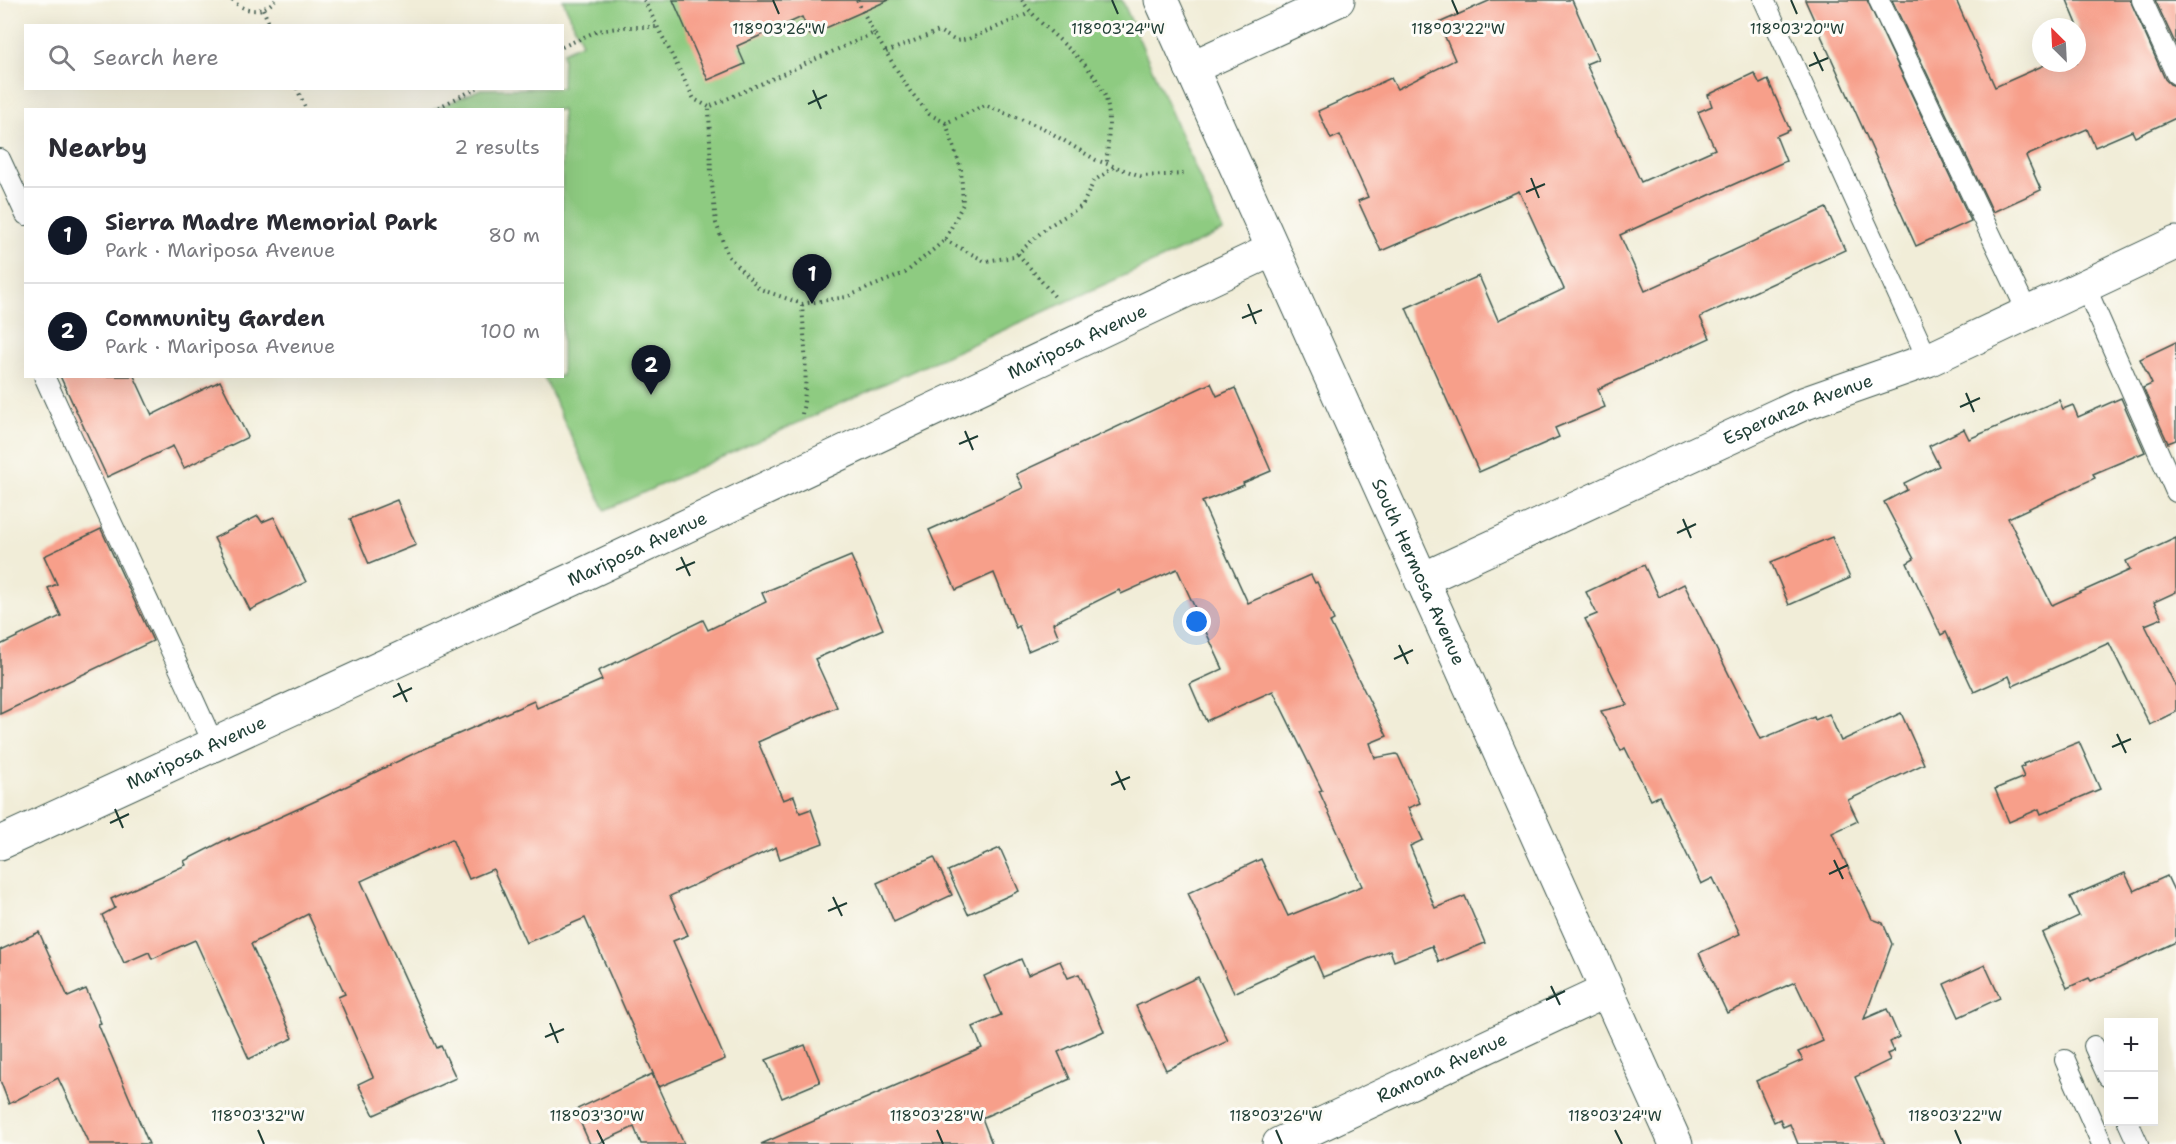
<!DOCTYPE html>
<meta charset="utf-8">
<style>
body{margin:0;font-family:"Shantell Sans",sans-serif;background:#f7f7f7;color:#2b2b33}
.controls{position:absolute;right:18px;bottom:18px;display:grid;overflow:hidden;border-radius:0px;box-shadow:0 6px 24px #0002}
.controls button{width:54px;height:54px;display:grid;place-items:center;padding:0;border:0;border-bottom:2px solid #e1e1e2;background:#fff;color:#2b2b33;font:30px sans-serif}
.compass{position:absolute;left:2032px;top:18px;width:54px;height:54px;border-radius:50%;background:#fff;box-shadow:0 6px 24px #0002;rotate:336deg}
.you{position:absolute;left:1197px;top:622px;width:21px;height:21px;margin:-15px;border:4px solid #fff;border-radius:50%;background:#1a73e8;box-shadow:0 0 0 9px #1a73e833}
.badge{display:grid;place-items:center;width:39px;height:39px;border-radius:50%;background:#111827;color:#fff;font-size:20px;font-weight:700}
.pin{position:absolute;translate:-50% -50px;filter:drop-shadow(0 2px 3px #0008)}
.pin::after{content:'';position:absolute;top:32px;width:21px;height:18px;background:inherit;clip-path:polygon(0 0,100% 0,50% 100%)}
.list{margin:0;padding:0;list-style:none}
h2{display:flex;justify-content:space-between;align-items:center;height:78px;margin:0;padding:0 24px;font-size:26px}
h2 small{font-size:20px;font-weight:400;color:#7c7c81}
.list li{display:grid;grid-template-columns:39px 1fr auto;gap:18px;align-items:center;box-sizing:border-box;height:96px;padding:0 24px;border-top:2px solid #e1e1e2}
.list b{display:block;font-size:22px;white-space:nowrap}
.list p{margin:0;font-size:20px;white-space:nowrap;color:#7c7c81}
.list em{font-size:20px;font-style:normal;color:#7c7c81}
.icon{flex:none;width:33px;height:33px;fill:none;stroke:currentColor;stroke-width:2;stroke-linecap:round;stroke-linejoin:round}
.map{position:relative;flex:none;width:2176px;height:1144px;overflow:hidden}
.search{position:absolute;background:#fff;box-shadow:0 6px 24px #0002;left:24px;top:24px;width:540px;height:66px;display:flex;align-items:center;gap:15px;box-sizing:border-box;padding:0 21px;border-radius:0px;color:#7c7c81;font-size:22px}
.panel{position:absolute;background:#fff;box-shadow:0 6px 24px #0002;left:24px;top:108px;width:540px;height:270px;border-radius:0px}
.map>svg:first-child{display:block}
</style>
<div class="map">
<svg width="2176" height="1144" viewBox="0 0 2176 1144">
<rect width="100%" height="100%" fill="#fdfcf7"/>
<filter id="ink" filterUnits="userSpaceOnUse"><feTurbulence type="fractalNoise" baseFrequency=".0167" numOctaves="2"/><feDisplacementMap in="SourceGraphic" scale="12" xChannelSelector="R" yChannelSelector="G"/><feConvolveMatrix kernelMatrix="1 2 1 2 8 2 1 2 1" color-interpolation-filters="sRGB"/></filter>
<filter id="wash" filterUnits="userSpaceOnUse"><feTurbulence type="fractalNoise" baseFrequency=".008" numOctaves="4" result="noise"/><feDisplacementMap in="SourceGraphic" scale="24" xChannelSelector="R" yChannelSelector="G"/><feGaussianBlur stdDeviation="1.35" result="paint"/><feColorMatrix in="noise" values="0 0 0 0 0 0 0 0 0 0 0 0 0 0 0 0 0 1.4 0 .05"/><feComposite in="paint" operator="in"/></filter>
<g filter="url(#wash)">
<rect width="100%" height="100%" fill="#f1edd8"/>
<path fill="#8ecb81" stroke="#56845a" stroke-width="1.5" d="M563,0H1122L1223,231L605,510L544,377L562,376V110H433L481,89L562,88L563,52L582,43Z"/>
<g id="blocks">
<g fill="#f79f8a">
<path d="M673,0H889L810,35L802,17L737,46L745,64L708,80Z"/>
<path d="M1491,0H1572L1598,59L1586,64L1641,182L1715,149L1698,112L1712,106L1708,95L1754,73L1760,84L1768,80L1790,130L1776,136L1786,161L1620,235L1645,291L1826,208L1845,250L1700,317L1710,338L1598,389L1605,407L1555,428L1559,437L1479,472L1406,308L1479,276L1498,320L1564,289L1519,191L1381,251L1358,201L1368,197L1340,135L1331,139L1318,111L1391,78L1397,89L1455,60L1439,23Z"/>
<path d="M1805,0H1867L1971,221L1916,246Z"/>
<path d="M1892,0H1956L1995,87L2049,63H2077V24L2067,0H2130L2165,79L2170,84L2176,86V118L2135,137L2132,131L2095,147L2087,129L2026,156L2041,190L1993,212Z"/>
<path d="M2155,0H2176V45Z"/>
<path d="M2176,342V440L2168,443L2143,388L2152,384L2140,359Z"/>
<path d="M60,376H134L152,415L220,381L248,437L184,468L173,446L107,477Z"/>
<path d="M1211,383L1217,396L1235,388L1271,471L1243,483L1244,485L1202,502L1248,603L1311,575L1315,583L1317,582L1334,620L1330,622L1387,736L1370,743L1375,758L1396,754L1398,755L1420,803L1408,808L1423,840L1410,846L1435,908L1465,896L1485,943L1439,962L1432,946L1394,961L1390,950L1323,977L1314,956L1234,993L1188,893L1261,859L1288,916L1362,886L1319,791L1322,790L1273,691L1206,721L1190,684L1223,669L1177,569L1121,594L1119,590L1053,623L1059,638L1028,651L1019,626L1016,628L994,573L956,590L929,530L1023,488L1016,474Z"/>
<path d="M2121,398L2145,452L2093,474L2095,478L2008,518L2052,605L2130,570L2126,561L2176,538V592L2154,602L2162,618L2145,625L2176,687V712L2150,725L2109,643L2013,686L2009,676L1974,692L1946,632L1941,635L1907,563L1914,559L1884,502L1907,490L1904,483L1939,466L1929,446L1964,429L1969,439L2059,400L2063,409L2073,405L2078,417Z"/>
<path d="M397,500L416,545L369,564L350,519Z"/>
<path d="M258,516L262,522L274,517L306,582L250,610L214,538Z"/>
<path d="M101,529L153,641L0,714V645L61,616L48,588L57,584L44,556Z"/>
<path d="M1832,537L1850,578L1789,605L1771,562Z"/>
<path d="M851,556L883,629L815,659L837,707L758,742L783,800L794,796L800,813L811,809L823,843L780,859L776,847L670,896L688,935L673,941L725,1059L659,1087L585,918L526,943L493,869L469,879L452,839L361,881L437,1048L441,1046L456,1078L374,1115L358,1084L373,1077L338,997L345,994L308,914L251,944L293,1038L249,1059L195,940L152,959L149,952L124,963L102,915L115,908L111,899L186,865L184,861L229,838V840L320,799L415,753L534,701L537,708L602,680L598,671L703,620L708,630L766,602L762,593Z"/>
<path d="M1644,565L1659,597L1684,584L1761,739L1814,717L1815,720L1829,714L1841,741L1901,713L1924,764L1848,800L1858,821L1832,833L1872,919L1883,923L1892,944L1864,1019L1887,1009L1899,1037L1890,1042L1894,1051L1887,1054L1890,1060L1855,1077L1885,1144H1798L1790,1124L1783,1127L1780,1119L1774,1122L1756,1081L1803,1060L1798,1052L1823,1041L1795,982L1727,1013L1699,953L1740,934L1713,878L1701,884L1659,796L1651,800L1625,748L1621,751L1601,711L1627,705L1585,619L1597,614L1586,592Z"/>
<path d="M2079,742L2100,789L2041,814L2039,809L2009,822L1995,789L2024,777L2020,768L2024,766L2023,764Z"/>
<path d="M1000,848L1019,891L968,914L948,871Z"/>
<path d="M934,857L952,895L894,922L877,883Z"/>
<path d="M2125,873L2134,891L2167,876L2176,895V942L2091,981L2089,978L2067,988L2042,933L2079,916L2070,897Z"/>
<path d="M39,932L68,997L86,989L101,1023L98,1024L149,1144H89L58,1078L9,1104L0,1080V950Z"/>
<path d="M1021,959L1028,975L1060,961L1068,978L1079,974L1104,1031L1058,1052L1070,1079L982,1118L992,1144H761L982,1048L973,1027L1001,1015L984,976Z"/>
<path d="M1985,965L2000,998L1959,1017L1944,984Z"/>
<path d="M1198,977L1228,1041L1166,1070L1136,1006Z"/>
<path d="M805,1045L820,1082L782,1098L766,1060Z"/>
<path d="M652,1074L684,1144H641L634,1127L597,1144H590L575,1110Z"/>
</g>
</g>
</g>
<g filter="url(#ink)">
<use href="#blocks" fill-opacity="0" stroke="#3e574d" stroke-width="1.5"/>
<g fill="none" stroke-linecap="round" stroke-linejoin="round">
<defs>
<g id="lane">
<path d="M1764,0L1928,360"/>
<path d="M1879,0L2028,313"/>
<path d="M2142,0L2176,74"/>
<path d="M0,159L26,215"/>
<path d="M2085,286L2176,492"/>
<path d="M44,376C100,500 159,622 214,745"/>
<path d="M2094,1046L2108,1077"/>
<path d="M2065,1060L2102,1144"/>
<path d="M2128,1122L2138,1144"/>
</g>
<g id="street">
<path id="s1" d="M1161,0L1676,1144"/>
<path d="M1191,68L1338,0"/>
<path id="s2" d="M1421,580L1800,405L1928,360L2176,243"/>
<path id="s3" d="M0,843L580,576L1272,250"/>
<path id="s4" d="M1279,1144L1606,991"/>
</g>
</defs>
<use href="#lane" stroke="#3e574d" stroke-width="22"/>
<use href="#street" stroke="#3e574d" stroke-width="35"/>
<g stroke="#3e574d" stroke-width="4" stroke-dasharray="1.5 4.5" stroke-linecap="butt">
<path d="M232,0C246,13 262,14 275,0"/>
<path d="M644,0L694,99L709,107"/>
<path d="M857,0L874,33"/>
<path d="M1022,0C1044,34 1094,60 1106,99C1112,118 1107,144 1107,164"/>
<path d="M263,9L270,26"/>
<path d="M562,47L597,31L625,27H656"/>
<path d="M886,52L939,31L956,41L969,39L1030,13"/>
<path d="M297,88L306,110"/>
<path d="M433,110L477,88"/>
<path d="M946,123L929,114L910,91L874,33L709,107L711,175L716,223L728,256L760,289L802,304L846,297L905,273L945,240L963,204L961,169L946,123L985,105L1043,128L1096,160L1141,176L1185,174"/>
<path d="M945,240L985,261L1014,257L1047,227L1082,206L1094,181L1114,167"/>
<path d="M1018,254L1055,297"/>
<path d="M802,414C809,378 804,340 802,304"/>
</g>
<use href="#lane" stroke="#fff" stroke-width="20"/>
<use href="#street" stroke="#fff" stroke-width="33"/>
</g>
</g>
<path fill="none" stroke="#1f3d34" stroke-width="2" d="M773,0L779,14M1112,0L1118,14M1452,0L1458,14M1791,0L1797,14M1814,52L1823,71M1809,66L1828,58M813,90L821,109M808,104L827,95M1531,178L1539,198M1526,192L1545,184M1248,304L1256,324M1242,318L1262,310M1966,393L1974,412M1960,407L1980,398M965,431L973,450M959,444L978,436M1683,519L1691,538M1677,533L1696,524M681,557L690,576M676,570L695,562M1399,645L1408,664M1394,659L1413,650M398,683L407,702M393,697L412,688M2117,734L2126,753M2112,747L2131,739M1116,771L1125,790M1111,785L1130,777M115,809L123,828M110,823L129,814M1834,860L1843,879M1829,874L1848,865M833,897L842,916M828,911L847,903M1551,986L1560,1005M1546,1000L1565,991M550,1023L558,1043M545,1037L564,1029M258,1130L264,1144M597,1130L604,1144M937,1130L943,1144M1276,1130L1282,1144M1615,1130L1622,1144M1955,1130L1961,1144"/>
<g text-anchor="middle" stroke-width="6" stroke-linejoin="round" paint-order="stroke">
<g font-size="18" fill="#1f3d34" stroke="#fdfcf7">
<text dy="6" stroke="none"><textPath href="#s3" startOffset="1188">Mariposa Avenue</textPath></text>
<text dy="6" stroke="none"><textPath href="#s2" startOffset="414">Esperanza Avenue</textPath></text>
<text dy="6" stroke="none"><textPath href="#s3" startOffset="702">Mariposa Avenue</textPath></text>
<text dy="6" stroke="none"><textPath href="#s1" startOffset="627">South Hermosa Avenue</textPath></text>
<text dy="6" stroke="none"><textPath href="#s3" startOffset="216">Mariposa Avenue</textPath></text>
<text dy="6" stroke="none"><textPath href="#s4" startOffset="180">Ramona Avenue</textPath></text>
</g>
</g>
<g font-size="15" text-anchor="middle" fill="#1f3d34" stroke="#fdfcf7" stroke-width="6" stroke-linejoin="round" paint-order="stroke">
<text x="779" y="34">118°03'26"W</text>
<text x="1118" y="34">118°03'24"W</text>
<text x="1458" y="34">118°03'22"W</text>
<text x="1797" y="34">118°03'20"W</text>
<text x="258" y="1121">118°03'32"W</text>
<text x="597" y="1121">118°03'30"W</text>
<text x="937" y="1121">118°03'28"W</text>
<text x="1276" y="1121">118°03'26"W</text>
<text x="1615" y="1121">118°03'24"W</text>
<text x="1955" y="1121">118°03'22"W</text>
</g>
</svg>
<div class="controls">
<button>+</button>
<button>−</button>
</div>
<svg class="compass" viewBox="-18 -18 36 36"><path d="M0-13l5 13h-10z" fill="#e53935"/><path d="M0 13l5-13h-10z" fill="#7c7c81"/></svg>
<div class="you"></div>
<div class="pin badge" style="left:812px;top:304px">1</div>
<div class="pin badge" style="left:651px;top:395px">2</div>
<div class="search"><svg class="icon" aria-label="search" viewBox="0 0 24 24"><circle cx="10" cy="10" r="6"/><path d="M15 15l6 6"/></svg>Search here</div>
<section class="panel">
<h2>Nearby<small>2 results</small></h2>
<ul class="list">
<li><span class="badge">1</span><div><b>Sierra Madre Memorial Park</b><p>Park · Mariposa Avenue</p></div><em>80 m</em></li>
<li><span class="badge">2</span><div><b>Community Garden</b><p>Park · Mariposa Avenue</p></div><em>100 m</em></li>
</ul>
</section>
</div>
